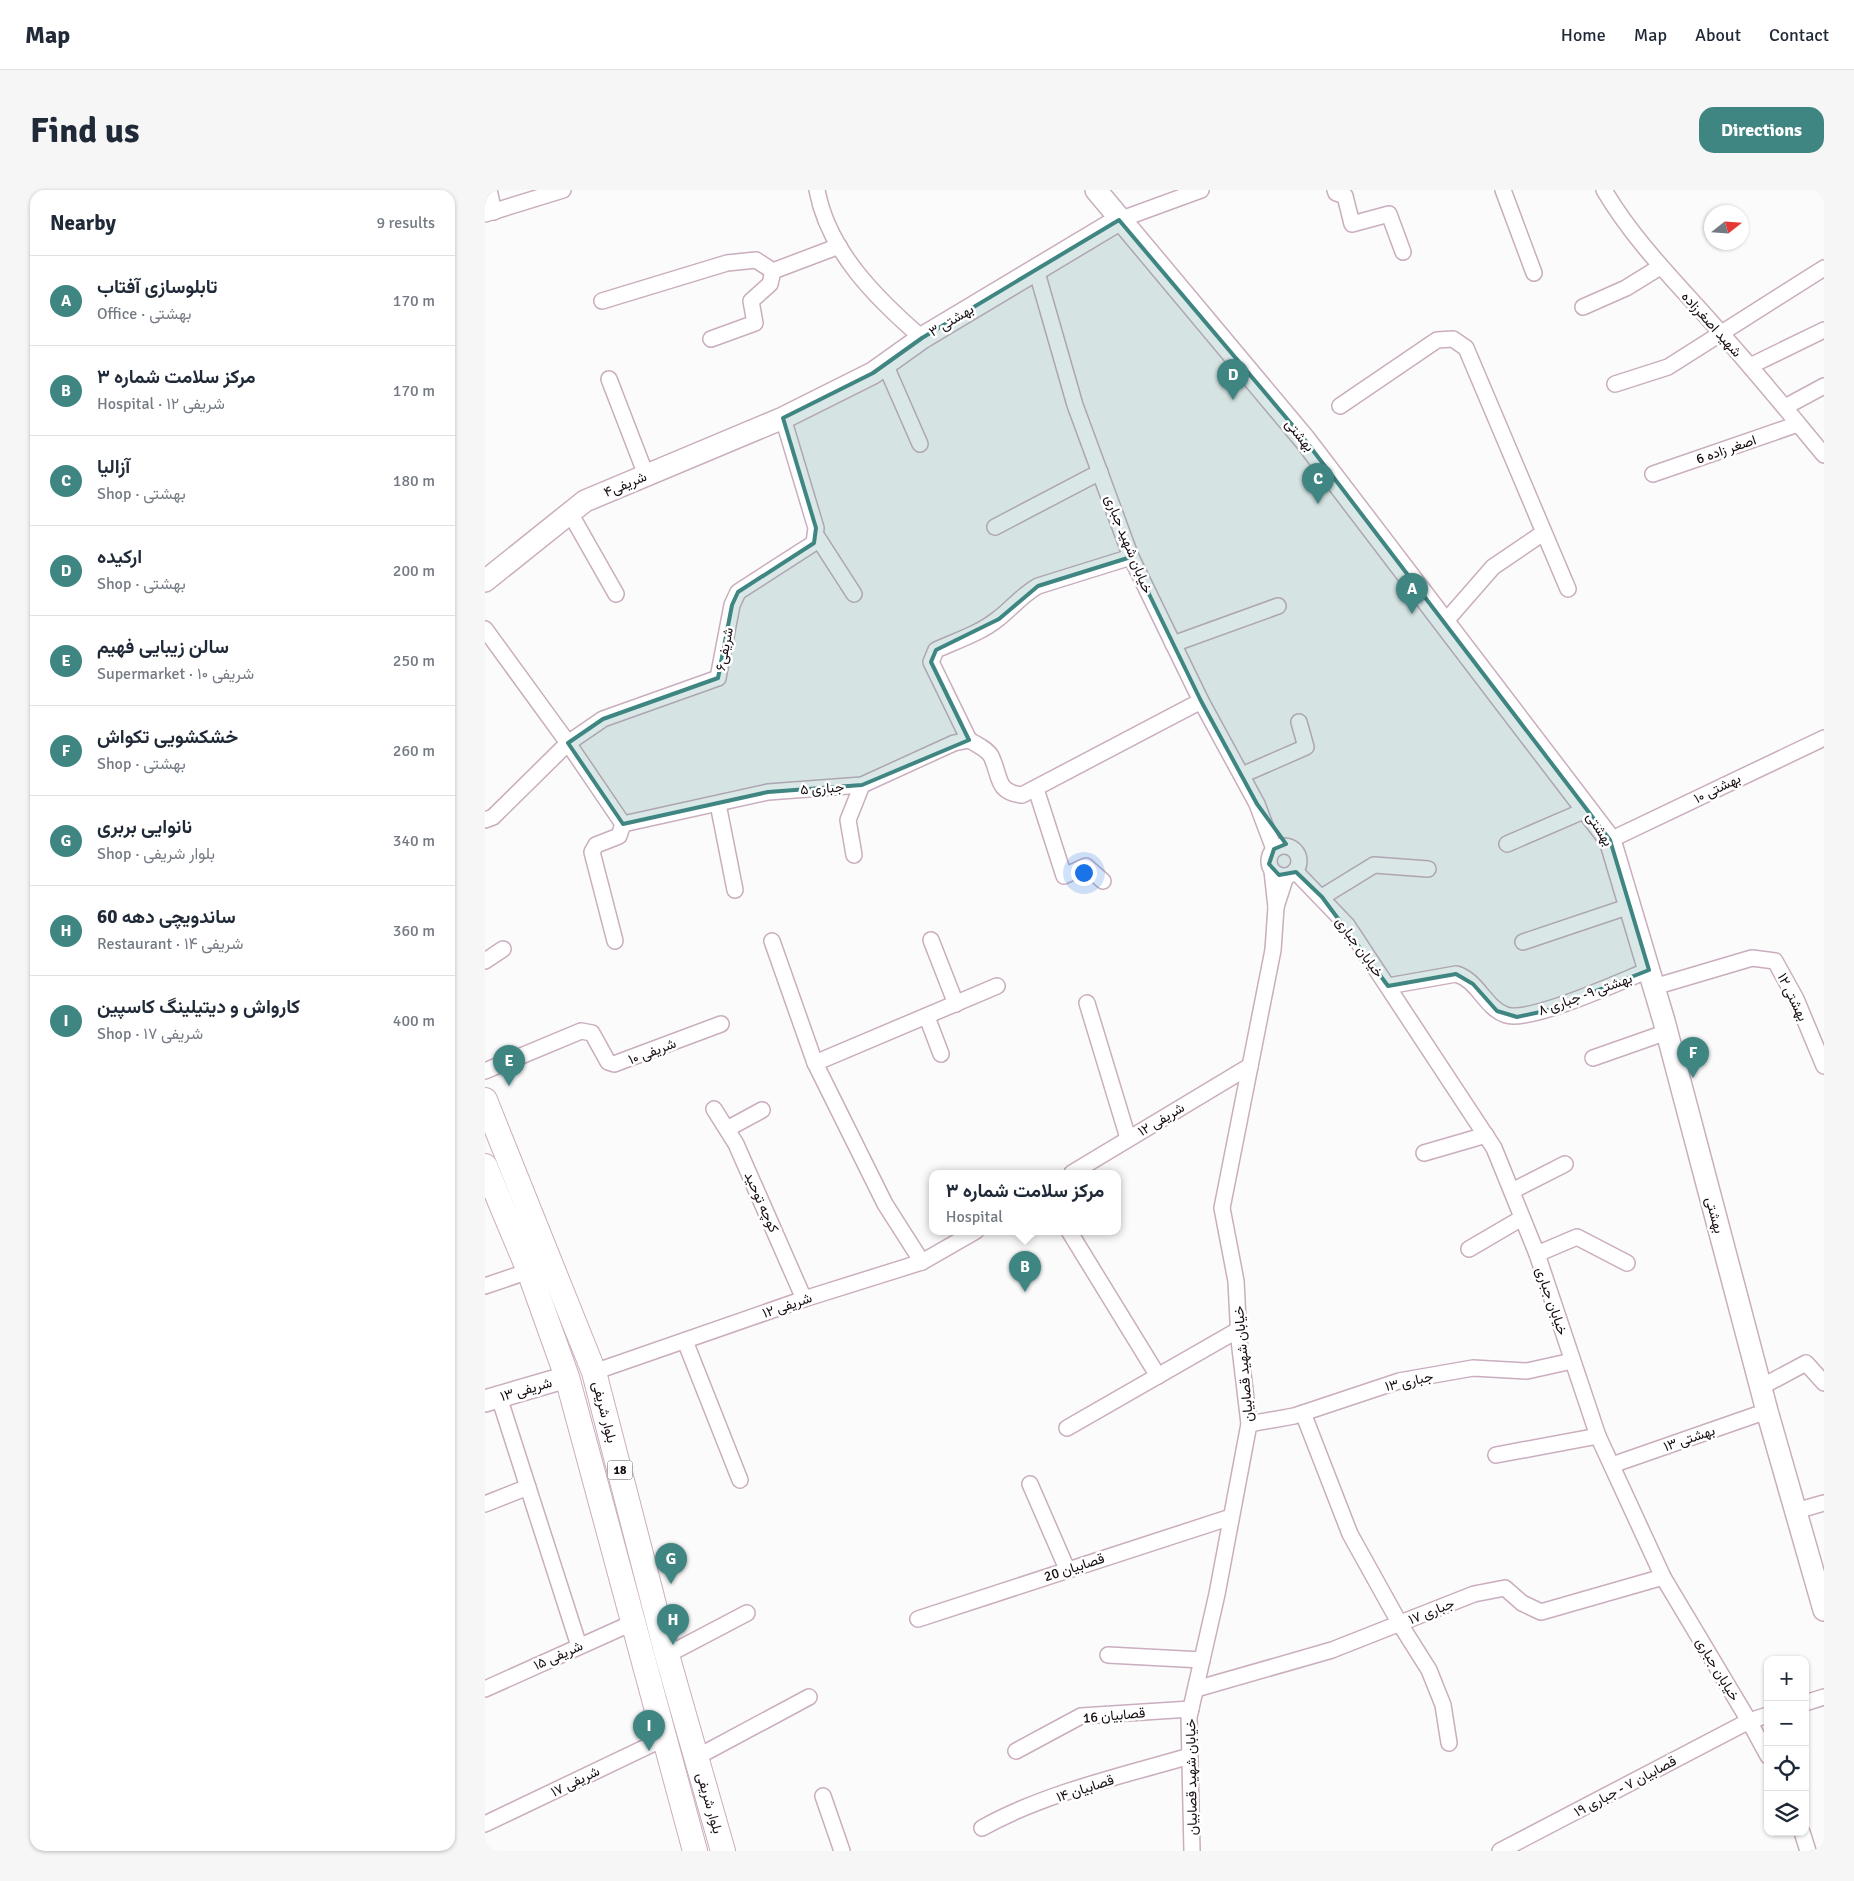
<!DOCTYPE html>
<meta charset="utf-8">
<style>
body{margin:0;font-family:Signika,Vazirmatn,sans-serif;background:#f6f6f7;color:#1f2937}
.controls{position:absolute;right:15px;bottom:15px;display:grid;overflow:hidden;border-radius:10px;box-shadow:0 1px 4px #0004}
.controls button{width:45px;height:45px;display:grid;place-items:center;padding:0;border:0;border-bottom:1px solid #e0e1e3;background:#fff;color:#1f2937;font:25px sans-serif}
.compass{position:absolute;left:1219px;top:15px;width:45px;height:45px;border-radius:50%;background:#fff;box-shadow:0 1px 4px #0004;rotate:73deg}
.you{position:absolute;left:598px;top:682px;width:18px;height:18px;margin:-12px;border:4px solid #fff;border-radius:50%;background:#1a73e8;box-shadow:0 0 0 8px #1a73e833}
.badge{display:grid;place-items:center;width:32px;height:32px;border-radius:50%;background:#3f8683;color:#fff;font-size:16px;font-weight:700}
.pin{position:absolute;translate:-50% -41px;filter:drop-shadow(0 1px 2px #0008)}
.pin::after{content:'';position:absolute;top:26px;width:18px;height:15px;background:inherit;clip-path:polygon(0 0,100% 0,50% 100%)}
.popup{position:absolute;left:444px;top:980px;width:192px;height:65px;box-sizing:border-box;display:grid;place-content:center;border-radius:10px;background:#fff;filter:drop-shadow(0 1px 4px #0005);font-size:16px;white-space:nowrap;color:#747a83}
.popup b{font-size:19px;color:#1f2937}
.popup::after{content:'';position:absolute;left:50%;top:100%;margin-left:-10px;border:10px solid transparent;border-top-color:#fff}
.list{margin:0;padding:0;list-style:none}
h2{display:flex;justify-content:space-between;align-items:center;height:65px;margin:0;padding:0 20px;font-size:21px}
h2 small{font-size:16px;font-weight:400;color:#747a83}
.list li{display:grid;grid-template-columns:32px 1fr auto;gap:15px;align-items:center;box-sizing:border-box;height:90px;padding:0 20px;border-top:1px solid #e0e1e3}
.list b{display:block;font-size:19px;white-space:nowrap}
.list p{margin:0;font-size:16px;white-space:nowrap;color:#747a83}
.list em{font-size:16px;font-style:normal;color:#747a83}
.icon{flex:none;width:28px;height:28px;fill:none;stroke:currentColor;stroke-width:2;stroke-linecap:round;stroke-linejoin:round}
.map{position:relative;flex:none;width:1339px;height:1661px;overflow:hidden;border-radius:15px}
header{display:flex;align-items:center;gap:30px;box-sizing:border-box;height:70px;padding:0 25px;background:#fff;border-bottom:1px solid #e0e1e3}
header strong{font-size:24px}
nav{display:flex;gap:28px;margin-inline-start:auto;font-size:18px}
.intro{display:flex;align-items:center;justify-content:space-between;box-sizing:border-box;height:120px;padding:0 30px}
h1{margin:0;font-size:35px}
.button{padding:12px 22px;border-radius:15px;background:#3f8683;color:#fff;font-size:18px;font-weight:700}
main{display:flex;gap:30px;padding:0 30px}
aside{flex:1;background:#fff;border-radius:15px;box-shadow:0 1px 4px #0004}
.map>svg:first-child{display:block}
</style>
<header>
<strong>Map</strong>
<nav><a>Home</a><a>Map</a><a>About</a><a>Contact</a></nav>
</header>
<div class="intro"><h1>Find us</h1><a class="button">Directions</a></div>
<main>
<aside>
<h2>Nearby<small>9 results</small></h2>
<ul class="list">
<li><span class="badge">A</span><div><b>تابلوسازی آفتاب</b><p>Office · بهشتی</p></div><em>170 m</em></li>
<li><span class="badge">B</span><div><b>مرکز سلامت شماره ۳</b><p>Hospital · شریفی ۱۲</p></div><em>170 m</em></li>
<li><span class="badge">C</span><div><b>آزالیا</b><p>Shop · بهشتی</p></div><em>180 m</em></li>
<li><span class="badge">D</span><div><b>ارکیده</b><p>Shop · بهشتی</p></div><em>200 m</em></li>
<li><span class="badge">E</span><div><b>سالن زیبایی فهیم</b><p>Supermarket · شریفی ۱۰</p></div><em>250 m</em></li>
<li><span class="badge">F</span><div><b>خشکشویی تکواش</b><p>Shop · بهشتی</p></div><em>260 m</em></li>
<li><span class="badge">G</span><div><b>نانوایی بربری</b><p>Shop · بلوار شریفی</p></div><em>340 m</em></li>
<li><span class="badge">H</span><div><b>ساندویچی دهه 60</b><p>Restaurant · شریفی ۱۴</p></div><em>360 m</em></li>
<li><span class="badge">I</span><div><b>کارواش و دیتیلینگ کاسپین</b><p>Shop · شریفی ۱۷</p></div><em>400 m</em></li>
</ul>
</aside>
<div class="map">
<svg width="1339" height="1661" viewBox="0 0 1339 1661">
<rect width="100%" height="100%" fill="#fbfbfb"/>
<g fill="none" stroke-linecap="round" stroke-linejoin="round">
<defs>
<g id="street">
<path d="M4,0L9,22"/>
<path d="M332,0C343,61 392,109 437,148"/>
<path d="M850,0L851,3L860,6L867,34L904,24L918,62"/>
<path d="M1018,0L1049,83"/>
<path d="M1119,0C1150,53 1195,96 1235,142C1271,182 1305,224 1339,265"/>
<path d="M0,24L78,0"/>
<path d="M634,30L716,0"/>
<path d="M551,79L590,215L646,367L716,511L772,614L789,659"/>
<path d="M117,111L242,73L271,70L288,81L354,56"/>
<path d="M1098,117L1141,98L1175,77"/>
<path d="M226,149L270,133L266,111L285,94L288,81"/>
<path d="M400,174L435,254"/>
<path d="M1265,176L1339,140"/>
<path d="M124,189L161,285"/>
<path d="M1130,194L1183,177L1339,78"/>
<path d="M855,216L952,150L968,149L981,158L1083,399"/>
<path d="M1300,217L1339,196"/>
<path d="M1168,284L1313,234"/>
<path d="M85,323L131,404"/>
<path d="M510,337L615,282"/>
<path d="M331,345L369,404"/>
<path d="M960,432L1008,377L1058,343"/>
<path d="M0,439L83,553L138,634L283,602L377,595L469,553L484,550C491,554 502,559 506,566C516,586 510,602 537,605L716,511"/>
<path d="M688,454L793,416"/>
<path d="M484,550L446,472L451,460C471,451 496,443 514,428C528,417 537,405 553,396L646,367"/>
<path d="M757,585L821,557L814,532"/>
<path d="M551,599L579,686L601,676L618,691"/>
<path d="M233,614L250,700"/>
<path d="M0,630L8,627L83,553L118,529L233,488L247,415L253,402L329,353L331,338L298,228"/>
<path d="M1125,650L1339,548"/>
<path d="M1022,654L1103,619"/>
<circle cx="799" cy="671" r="15"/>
<path d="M369,665L363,630L377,595"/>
<path d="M787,681L791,717L801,686"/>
<path d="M810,681L862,735L1009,958L1052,1064L1113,1246L1178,1387L1264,1531L1283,1566"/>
<path d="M837,707L889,675L943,679"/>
<path d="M446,750L471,814"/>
<path d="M130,751L107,662L111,655L134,646L138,634"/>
<path d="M287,751L330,873L400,1014L437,1072"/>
<path d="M1038,752L1145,716"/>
<path d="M0,771L18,759"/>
<path d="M903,796L971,784C993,790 1000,818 1021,825C1045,833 1136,791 1164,780"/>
<path d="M1169,797L1267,768L1290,771L1311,809L1339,876"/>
<path d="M602,813L643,948"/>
<path d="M442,827L456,864"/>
<path d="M1108,868L1182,842"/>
<path d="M330,873L512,796"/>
<path d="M0,881L96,841L107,843L123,872L129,874L236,834"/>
<path d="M229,919L251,954L319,1109"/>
<path d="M242,939L277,920"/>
<path d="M939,963L1001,945"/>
<path d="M587,983L765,876"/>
<path d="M1027,1001L1080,974"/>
<path d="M584,1041L673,1186"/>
<path d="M984,1059L1037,1028"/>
<path d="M1052,1064L1092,1047L1142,1073"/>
<path d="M0,1096L44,1081"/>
<path d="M200,1151L255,1290"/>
<path d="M109,1182L319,1109L437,1072L491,1041"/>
<path d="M1276,1197L1321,1173L1339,1193"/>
<path d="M14,1207L94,1456"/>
<path d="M818,1223L865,1344L915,1434L944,1480L958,1515L964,1553"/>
<path d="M764,1234L809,1226L914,1191L988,1178L1042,1181L1087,1171"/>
<path d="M582,1238L753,1140"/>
<path d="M1011,1265L1113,1246"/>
<path d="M1127,1275L1282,1221"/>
<path d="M545,1294L582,1379"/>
<path d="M0,1314L43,1297"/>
<path d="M1311,1321L1339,1313"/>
<path d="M433,1429L746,1327"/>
<path d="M182,1465L262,1423"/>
<path d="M623,1465L717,1470"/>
<path d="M0,1499L147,1433"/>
<path d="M711,1499L847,1460L989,1404L1020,1398L1037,1413L1056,1422L1178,1387"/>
<path d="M1320,1513L1339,1507"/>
<path d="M531,1561L596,1526L706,1519"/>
<path d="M212,1567L324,1507"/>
<path d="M338,1606L357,1661"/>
<path d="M0,1634L180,1548"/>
<path d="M497,1638C557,1604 639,1585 705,1566"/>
<path d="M1317,1642L1323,1661"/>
<path d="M707,1661L704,1527L732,1404L764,1234L754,1150L751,1091L737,1018L788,760L791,717"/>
<path d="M1015,1661L1264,1531L1283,1525"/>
</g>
<g id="secondary">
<path d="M611,0L820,250L1125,650L1179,831L1282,1221L1339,1420"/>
<path d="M0,391L100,311L298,228L388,183L437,148L634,30"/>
<path d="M0,1211L82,1187"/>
</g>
<g id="primary">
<path d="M0,910L109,1182L182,1465L238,1661"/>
<path d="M0,976L44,1081L82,1187L210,1661"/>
</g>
</defs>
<use href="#street" stroke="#caadbe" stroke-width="18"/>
<use href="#secondary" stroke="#caadbe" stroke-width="24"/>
<use href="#primary" stroke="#caadbe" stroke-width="26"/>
<use href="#street" stroke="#fff" stroke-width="15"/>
<use href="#secondary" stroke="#fff" stroke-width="21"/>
<use href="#primary" stroke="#fff" stroke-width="24"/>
</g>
<path fill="#3f8683" fill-opacity="0.2" stroke="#3f8683" stroke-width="4" stroke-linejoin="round" d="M634,30L820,250L1125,650L1164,780L1060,821L1032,827L1012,821L988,794L971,784L903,796L837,707L811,682L794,685L784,674L789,659L801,654L772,614L716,511L646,367L553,396L514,429L451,460L446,472L484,550L377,595L283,602L138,634L83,553L118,529L233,488L247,415L253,402L329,353L331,338L298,228L388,183L437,148Z"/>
<g text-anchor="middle" stroke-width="5" stroke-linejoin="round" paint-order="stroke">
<rect fill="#fff" stroke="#5c565a" stroke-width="1" x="122.5" y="1270.5" width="25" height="19" rx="4"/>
<g font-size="12" font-weight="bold" fill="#160d13">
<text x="135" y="1284">18</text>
</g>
<g font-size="14" fill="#160d13" stroke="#fff">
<text transform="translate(466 130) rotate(-31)" y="5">بهشتی ۳</text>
<text transform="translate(1227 134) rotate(48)" y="5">شهید اصغرزاده</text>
<text transform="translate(815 245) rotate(51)" y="5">بهشتی</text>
<text transform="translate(1241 259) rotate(-19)" y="5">اصغر زاده 6</text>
<text transform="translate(140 294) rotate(-23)" y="5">شریفی۴</text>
<text transform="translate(644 354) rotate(68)" y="5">خیابان شهید جباری</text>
<text transform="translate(239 459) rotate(-79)" y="5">شریفی۶</text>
<text transform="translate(337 598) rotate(-4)" y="5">جباری ۵</text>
<text transform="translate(1232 598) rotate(-26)" y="5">بهشتی ۱۰</text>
<text transform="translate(1115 639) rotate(58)" y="5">بهشتی</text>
<text transform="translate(875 757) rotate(54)" y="5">خیابان جباری</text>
<text transform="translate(1100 804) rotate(-20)" y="5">بهشتی ۹- جباری ۸</text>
<text transform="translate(1308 807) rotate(64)" y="5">بهشتی ۱۲</text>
<text transform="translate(167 861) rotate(-21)" y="5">شریفی ۱۰</text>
<text transform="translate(676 929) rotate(-31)" y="5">شریفی ۱۲</text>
<text transform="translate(277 1012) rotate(66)" y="5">کوچه توحید</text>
<text transform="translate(1230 1025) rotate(75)" y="5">بهشتی</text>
<text transform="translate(1067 1111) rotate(71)" y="5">خیابان جباری</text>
<text transform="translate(302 1115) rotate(-19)" y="5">شریفی ۱۲</text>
<text transform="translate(758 1174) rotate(-95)" y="5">خیابان شهید قصابیان</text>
<text transform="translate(924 1191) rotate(-13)" y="5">جباری ۱۳</text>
<text transform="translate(41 1199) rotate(-16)" y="5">شریفی ۱۳</text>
<text transform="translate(120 1222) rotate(76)" y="5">بلوار شریفی</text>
<text transform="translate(1204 1248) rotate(-19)" y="5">بهشتی ۱۳</text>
<text transform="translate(589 1377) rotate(-18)" y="5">قصابیان 20</text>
<text transform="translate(946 1421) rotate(-22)" y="5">جباری ۱۷</text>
<text transform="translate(73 1465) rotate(-24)" y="5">شریفی ۱۵</text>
<text transform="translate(1233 1479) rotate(59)" y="5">خیابان جباری</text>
<text transform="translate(629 1525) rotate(-5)" y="5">قصابیان 16</text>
<text transform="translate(706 1587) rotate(-91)" y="5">خیابان شهید قصابیان</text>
<text transform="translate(90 1591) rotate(-26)" y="5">شریفی ۱۷</text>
<text transform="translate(1140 1596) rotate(-28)" y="5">قصابيان ۷ - جباری ۱۹</text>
<text transform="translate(600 1598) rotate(-18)" y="5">قصابیان ۱۴</text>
<text transform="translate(225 1613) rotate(74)" y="5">بلوار شریفی</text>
</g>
</g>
</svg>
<div class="controls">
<button>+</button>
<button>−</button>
<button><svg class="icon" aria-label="locate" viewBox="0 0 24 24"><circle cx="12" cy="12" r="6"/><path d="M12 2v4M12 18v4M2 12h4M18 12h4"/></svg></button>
<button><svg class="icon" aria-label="layers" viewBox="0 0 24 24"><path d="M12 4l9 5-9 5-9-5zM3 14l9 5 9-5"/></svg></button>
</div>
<svg class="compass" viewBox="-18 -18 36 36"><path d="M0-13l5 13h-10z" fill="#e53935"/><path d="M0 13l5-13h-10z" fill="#747a83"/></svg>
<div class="you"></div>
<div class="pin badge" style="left:927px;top:424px">A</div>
<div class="pin badge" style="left:540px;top:1102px">B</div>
<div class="popup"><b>مرکز سلامت شماره ۳</b>Hospital</div>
<div class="pin badge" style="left:833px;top:314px">C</div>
<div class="pin badge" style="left:748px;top:210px">D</div>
<div class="pin badge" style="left:24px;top:896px">E</div>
<div class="pin badge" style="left:1208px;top:888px">F</div>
<div class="pin badge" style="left:186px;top:1394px">G</div>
<div class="pin badge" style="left:188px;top:1455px">H</div>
<div class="pin badge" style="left:164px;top:1561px">I</div>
</div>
</main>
